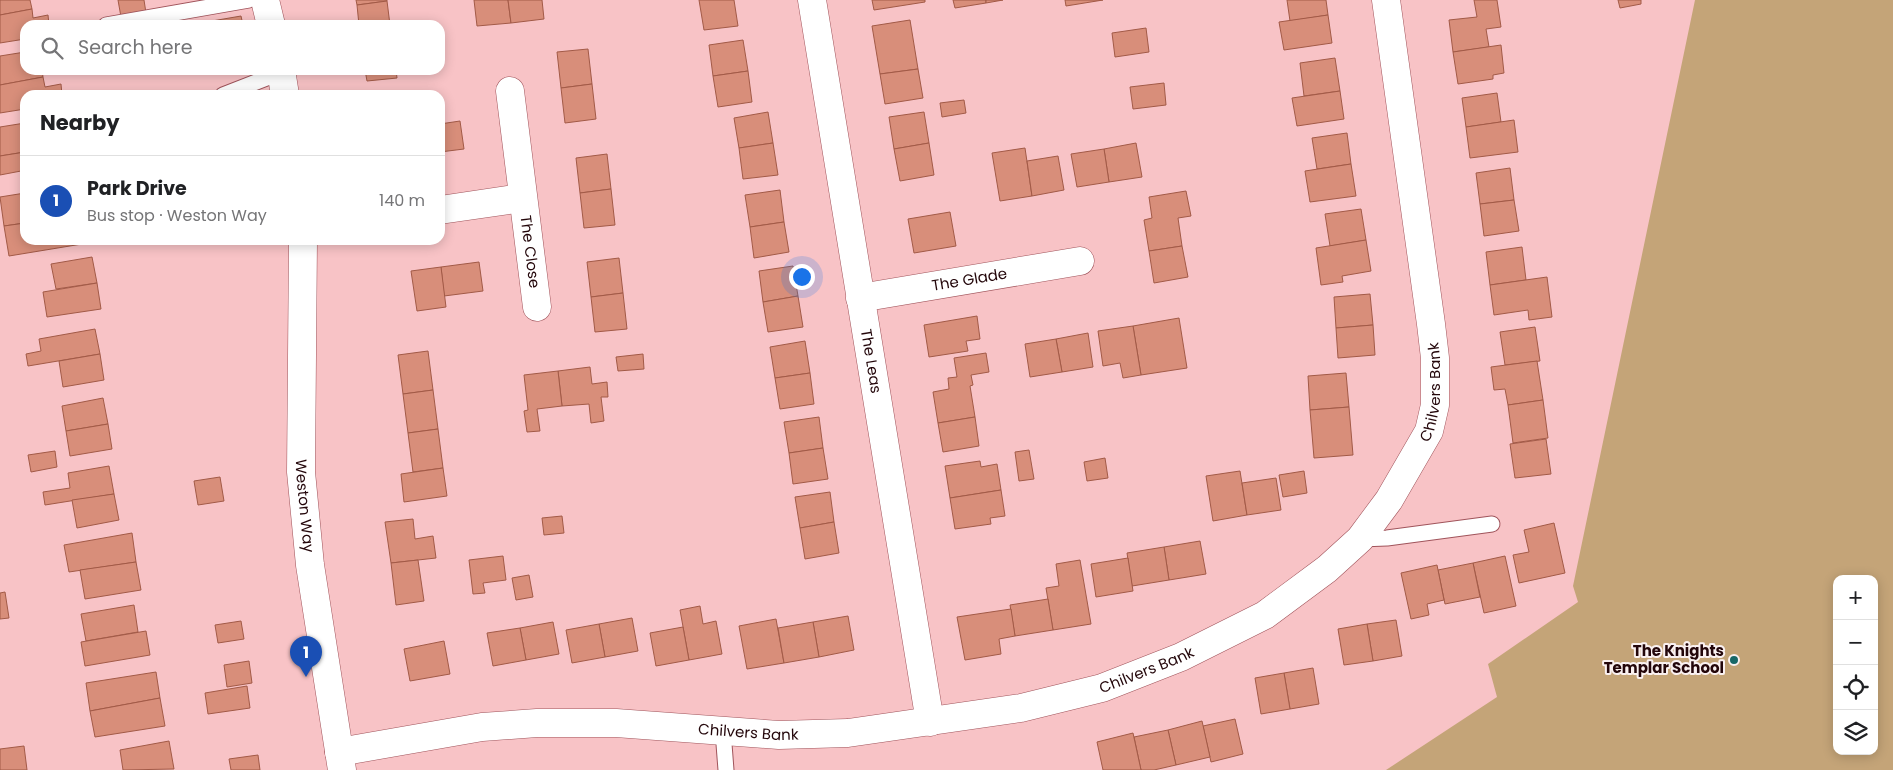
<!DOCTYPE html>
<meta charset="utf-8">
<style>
body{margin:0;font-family:Poppins,sans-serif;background:#f6f6f6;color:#202124}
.controls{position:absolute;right:15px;bottom:15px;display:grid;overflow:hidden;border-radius:10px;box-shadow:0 2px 12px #0003}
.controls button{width:45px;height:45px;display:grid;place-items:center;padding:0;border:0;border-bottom:1px solid #e0e0e0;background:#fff;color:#202124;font:25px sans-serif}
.you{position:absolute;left:801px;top:276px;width:18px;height:18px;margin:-12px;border:4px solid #fff;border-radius:50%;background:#1a73e8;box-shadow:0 0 0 8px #1a73e833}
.badge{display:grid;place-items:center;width:32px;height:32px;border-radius:50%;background:#1a73e8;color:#fff;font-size:16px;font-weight:700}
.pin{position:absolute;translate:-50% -41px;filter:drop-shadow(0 1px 2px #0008)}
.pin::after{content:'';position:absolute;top:26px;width:18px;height:15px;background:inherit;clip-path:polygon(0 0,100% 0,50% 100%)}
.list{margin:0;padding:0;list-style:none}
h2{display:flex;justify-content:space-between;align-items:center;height:65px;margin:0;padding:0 20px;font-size:21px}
h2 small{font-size:16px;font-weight:400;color:#757577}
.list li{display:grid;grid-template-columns:32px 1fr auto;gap:15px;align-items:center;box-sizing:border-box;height:90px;padding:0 20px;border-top:1px solid #e0e0e0}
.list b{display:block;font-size:19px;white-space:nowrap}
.list p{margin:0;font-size:16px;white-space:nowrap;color:#757577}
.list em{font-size:16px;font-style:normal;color:#757577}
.icon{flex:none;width:28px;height:28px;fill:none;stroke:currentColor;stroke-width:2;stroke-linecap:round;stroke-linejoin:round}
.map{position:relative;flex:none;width:1893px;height:770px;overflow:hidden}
.search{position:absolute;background:#fff;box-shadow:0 2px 12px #0003;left:20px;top:20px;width:425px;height:55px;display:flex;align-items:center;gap:12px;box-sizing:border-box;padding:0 18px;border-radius:15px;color:#757577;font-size:19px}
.panel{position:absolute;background:#fff;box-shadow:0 2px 12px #0003;left:20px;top:90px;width:425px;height:155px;border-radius:15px}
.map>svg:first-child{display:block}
</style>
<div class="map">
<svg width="1893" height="770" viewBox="0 0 1893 770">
<rect width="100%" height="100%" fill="#f8c3c6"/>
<path fill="#c4a478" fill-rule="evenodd" d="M1695,0H1893V770H1386L1497,697L1488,664L1578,602L1573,586ZM1837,579H1874V751H1837Z"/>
<g fill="#d88e7a" stroke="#a25a47">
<path d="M0,0H30L32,9L0,15Z"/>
<path d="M118,0H144L146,13L121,17Z"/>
<path d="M356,0H387V1L357,5Z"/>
<path d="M474,0H508L511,23L477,26Z"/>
<path d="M508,0H542L544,19L511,23Z"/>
<path d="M699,0H734L738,26L704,30Z"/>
<path d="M872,0H925V2L874,10Z"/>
<path d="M953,0H986V3L955,8Z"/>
<path d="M986,0H1003L986,3Z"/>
<path d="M1065,0H1103L1066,6Z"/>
<path d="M1287,0H1326L1328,15L1290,21Z"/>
<path d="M1474,0H1497L1501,27L1486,29L1489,47L1453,52L1449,20L1477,17Z"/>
<path d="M1618,0H1641V4L1620,8Z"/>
<path d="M387,1L390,25H359L357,5Z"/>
<path d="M32,9L33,18L48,15L49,25H25V39L0,43V15Z"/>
<path d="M1328,15L1332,43L1284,50L1279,22Z"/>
<path d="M241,16L243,25H213L212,21Z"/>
<path d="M910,20L918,69L880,74L872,26Z"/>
<path d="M1146,28L1149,52L1115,57L1112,33Z"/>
<path d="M743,40L748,71L713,76L709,45Z"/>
<path d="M1501,45L1504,73L1493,75V79L1458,84L1453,52Z"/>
<path d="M588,49L592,84L561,88L557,52Z"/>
<path d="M25,52V70H42L43,77L0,85V56Z"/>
<path d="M1335,58L1340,91L1304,96L1300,63Z"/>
<path d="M918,69L923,98L885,104L880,74Z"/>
<path d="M365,70H396L397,78L367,81Z"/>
<path d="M748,71L752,102L718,107L713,76Z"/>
<path d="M43,77L45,87L61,84L62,95H25V109L0,113V85Z"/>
<path d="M1164,83L1166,105L1133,109L1130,87Z"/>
<path d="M592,84L596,119L565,123L561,88Z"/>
<path d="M1340,91L1344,119L1297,126L1292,98Z"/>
<path d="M1497,93L1501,122L1466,127L1462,98Z"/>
<path d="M964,100L966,113L942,117L940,103Z"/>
<path d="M768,112L773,143L739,148L734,118Z"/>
<path d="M924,112L929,143L894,149L889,117Z"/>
<path d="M1514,120L1518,152L1470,158L1466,127Z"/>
<path d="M460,121L464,149L440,152V124Z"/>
<path d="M25,123V152L0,156V127Z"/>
<path d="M1347,133L1351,164L1317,169L1312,138Z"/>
<path d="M773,143L778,175L743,179L739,148Z"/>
<path d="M929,143L934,175L900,181L894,149Z"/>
<path d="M1136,143L1142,177L1109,182L1104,149Z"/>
<path d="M1025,148L1032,196L1000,201L992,153Z"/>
<path d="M1104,149L1109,182L1077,187L1071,154Z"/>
<path d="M25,152V181L22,182L21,171L0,175V156Z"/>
<path d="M607,154L611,189L580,193L576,158Z"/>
<path d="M1058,156L1064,190L1032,196L1027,161Z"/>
<path d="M1351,164L1356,196L1310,202L1305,171Z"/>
<path d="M1510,168L1514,200L1480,204L1476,173Z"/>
<path d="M611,189L615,225L584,228L580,193Z"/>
<path d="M780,190L784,222L750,227L745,195Z"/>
<path d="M1186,191L1191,216L1178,218L1182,246L1149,251L1144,220L1152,218L1149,197Z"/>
<path d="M25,193V223L4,226L0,197Z"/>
<path d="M1514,200L1519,231L1484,236L1480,204Z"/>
<path d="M1361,209L1366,240L1330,246L1325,214Z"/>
<path d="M950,212L956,246L914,253L908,219Z"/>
<path d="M784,222L789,252L754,258L750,227Z"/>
<path d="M25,223V240H88V243L9,256L4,226Z"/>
<path d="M1366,240L1371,271L1342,276L1343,282L1321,285L1316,248Z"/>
<path d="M1182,246L1188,277L1154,283L1149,251Z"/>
<path d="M1522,247L1526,280L1490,285L1486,252Z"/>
<path d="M92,257L97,283L56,289L51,264Z"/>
<path d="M619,258L623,293L591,297L587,262Z"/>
<path d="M479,262L483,291L444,296L441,267Z"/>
<path d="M793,266L798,296L763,302L759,271Z"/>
<path d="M441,267L446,307L417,311L411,271Z"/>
<path d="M1547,277L1552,317L1529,320L1528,310L1494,315L1490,285Z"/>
<path d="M97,283L101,309L47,317L43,292Z"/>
<path d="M623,293L627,329L595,332L591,297Z"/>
<path d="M1370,294L1373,325L1336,328L1334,297Z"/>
<path d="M798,296L803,327L768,332L763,302Z"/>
<path d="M977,316L980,339L966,341L968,351L929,357L924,325Z"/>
<path d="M1179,318L1187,368L1141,375L1133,326Z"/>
<path d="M1373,325L1375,355L1338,358L1336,328Z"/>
<path d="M1133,326L1141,375L1123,378L1120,363L1103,366L1098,331Z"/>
<path d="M1535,327L1540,361L1505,365L1500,332Z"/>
<path d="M95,329L100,354L28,366L26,354L41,351L39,339Z"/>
<path d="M1088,333L1093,367L1062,372L1056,339Z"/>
<path d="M1056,339L1062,372L1030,377L1025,344Z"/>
<path d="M805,341L810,373L775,378L770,347Z"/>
<path d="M428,351L433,390L403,394L398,355Z"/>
<path d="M986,353L989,372L971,375L973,385L970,386L975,417L938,423L933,392L949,389L948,378L957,377L954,358Z"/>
<path d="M100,354L104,380L63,387L59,361Z"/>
<path d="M643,354L644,369L618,371L616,357Z"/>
<path d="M1537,361L1543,400L1508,405L1505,389L1494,390L1491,367Z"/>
<path d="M590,367L592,384L607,382L608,397H601L604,421L591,423L589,404L562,406L558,371Z"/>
<path d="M558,371L562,406L537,409L540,431L527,432L524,411L528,410L524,375Z"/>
<path d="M810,373L814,404L780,409L775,378Z"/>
<path d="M1346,373L1349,407L1310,410L1308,376Z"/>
<path d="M433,390L438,429L408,433L403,394Z"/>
<path d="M103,398L108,424L66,431L62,406Z"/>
<path d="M1543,400L1548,438L1513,443L1508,405Z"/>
<path d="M1349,407L1353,455L1314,458L1310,410Z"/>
<path d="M819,417L823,448L789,453L784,422Z"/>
<path d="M975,417L979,446L943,452L938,423Z"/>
<path d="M108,424L112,449L70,456L66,431Z"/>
<path d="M438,429L443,468L413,472L408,433Z"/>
<path d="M1546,439L1551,474L1515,478L1510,444Z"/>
<path d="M823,448L828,479L793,484L789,453Z"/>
<path d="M1029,450L1034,479L1019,481L1015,452Z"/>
<path d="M55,451L57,467L31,472L28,455Z"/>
<path d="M1105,458L1108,478L1087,481L1084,462Z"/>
<path d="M980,461L981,467L997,464L1001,490L950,498L945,466Z"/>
<path d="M109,466L114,494L45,505L43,492L70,488L68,473Z"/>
<path d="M443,468L447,496L404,502L401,474Z"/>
<path d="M1240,471L1247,515L1213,521L1206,476Z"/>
<path d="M1304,471L1307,493L1283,497L1279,475Z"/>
<path d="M220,477L224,501L198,505L194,481Z"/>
<path d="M1276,478L1281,510L1247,515L1242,483Z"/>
<path d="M1001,490L1005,516L990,518L991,524L955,529L950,498Z"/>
<path d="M830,492L834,522L800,528L795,497Z"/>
<path d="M114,494L119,520L77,528L72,500Z"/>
<path d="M562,516L564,533L544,535L542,518Z"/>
<path d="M413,519L415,539L433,536L436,558L391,563L385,522Z"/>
<path d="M834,522L839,553L805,559L800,528Z"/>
<path d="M1554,523L1565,573L1519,583L1513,555L1529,552L1524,530Z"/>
<path d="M132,533L136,562L69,572L64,545Z"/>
<path d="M1200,541L1206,574L1169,580L1164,547Z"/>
<path d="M1164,547L1169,580L1132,586L1127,553Z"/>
<path d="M503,556L506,580L483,583L485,593L473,594L469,560Z"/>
<path d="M1505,556L1516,606L1484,613L1473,563Z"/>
<path d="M1128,558L1133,591L1096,597L1091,564Z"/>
<path d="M418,560L424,601L396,605L391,563Z"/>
<path d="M1080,560L1091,624L1053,630L1046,588L1059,586L1056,564Z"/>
<path d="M136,562L141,590L85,599L80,570Z"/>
<path d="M1473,563L1480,597L1445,604L1438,570Z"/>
<path d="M1437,565L1444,600L1427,604L1429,615L1411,619L1401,573Z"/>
<path d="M529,575L533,597L516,600L512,578Z"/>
<path d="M5,592L9,618L0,619V593Z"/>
<path d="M1048,599L1053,630L1015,636L1010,605Z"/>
<path d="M134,605L138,632L86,641L81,614Z"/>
<path d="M700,606L703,624L716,621L722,654L689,660L680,610Z"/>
<path d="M1011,609L1015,636L999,639L1001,654L965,660L957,617Z"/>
<path d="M848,616L854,650L819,657L813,622Z"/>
<path d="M632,618L638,651L605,657L599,624Z"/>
<path d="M776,619L784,663L747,669L739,626Z"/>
<path d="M1396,620L1402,656L1373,661L1367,624Z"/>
<path d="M241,621L244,639L218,643L215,625Z"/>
<path d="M553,622L559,654L526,660L520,628Z"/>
<path d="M813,622L819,657L784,663L778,628Z"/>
<path d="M599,624L605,657L572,663L566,630Z"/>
<path d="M1367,624L1373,661L1344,665L1338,629Z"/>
<path d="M683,627L689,660L656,666L650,633Z"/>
<path d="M520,628L526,660L493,666L487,633Z"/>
<path d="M146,631L150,655L85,666L81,642Z"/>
<path d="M444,641L450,674L410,681L404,649Z"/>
<path d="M249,661L252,683L227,687L224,665Z"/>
<path d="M1313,668L1319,704L1290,709L1284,673Z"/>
<path d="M156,672L160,698L90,711L86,683Z"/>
<path d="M1284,673L1290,709L1261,714L1255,678Z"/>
<path d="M247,686L250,708L208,714L205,693Z"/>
<path d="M160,698L165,726L95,737L90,711Z"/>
<path d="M1235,719L1243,754L1211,762L1203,726Z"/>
<path d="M1202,721L1210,757L1176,765L1168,730Z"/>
<path d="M1168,730L1176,765L1154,770H1141L1134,737Z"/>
<path d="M1133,733L1141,770H1103L1097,742Z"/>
<path d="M169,741L174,769L123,770L120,750Z"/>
<path d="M24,746L27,770H0V749Z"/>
<path d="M258,755L260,770H231L229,759Z"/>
</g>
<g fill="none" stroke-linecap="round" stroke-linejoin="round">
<defs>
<g id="lane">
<path d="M106,25L249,0"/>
<path d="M223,95L282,72"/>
<path d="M1360,539L1387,538L1492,524"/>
<path d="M723,731L726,770"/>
</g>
<g id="street">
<path id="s1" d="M812,0L930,722"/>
<path id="s2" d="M510,91L537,307"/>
<path d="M440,210L522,198"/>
<path id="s3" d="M860,298L1080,261"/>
<path id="s4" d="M339,752L482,727L537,723H616L779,735L848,733L1021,708L1102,688L1181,657L1265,615L1327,569L1360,539L1389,500L1429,431L1435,405V358L1431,324L1386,0"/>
</g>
<g id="secondary">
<path d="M265,0L271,25"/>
<path d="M281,70L285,95"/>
<path id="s5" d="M303,240L301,472L310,565L342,770"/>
</g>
</defs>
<use href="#lane" stroke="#a0545b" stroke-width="17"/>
<use href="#street" stroke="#a0545b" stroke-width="29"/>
<use href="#secondary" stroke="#a0545b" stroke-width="29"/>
<use href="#lane" stroke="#fff" stroke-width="15"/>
<use href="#street" stroke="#fff" stroke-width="28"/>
<use href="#secondary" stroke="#fff" stroke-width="28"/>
</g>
<circle fill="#186767" stroke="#faf1f1" stroke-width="2" cx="1734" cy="660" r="5"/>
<g text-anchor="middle" stroke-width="4" stroke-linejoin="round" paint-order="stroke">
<g font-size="15" fill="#23060a" stroke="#faf1f1">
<text dy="5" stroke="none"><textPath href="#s2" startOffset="162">The Close</textPath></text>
<text dy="5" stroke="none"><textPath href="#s3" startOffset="111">The Glade</textPath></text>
<text dy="5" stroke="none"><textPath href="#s1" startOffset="366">The Leas</textPath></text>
<text dy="5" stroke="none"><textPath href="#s4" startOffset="1238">Chilvers Bank</textPath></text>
<text dy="5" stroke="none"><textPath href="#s5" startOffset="266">Weston Way</textPath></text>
<text dy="5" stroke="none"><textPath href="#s4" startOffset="818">Chilvers Bank</textPath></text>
<text dy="5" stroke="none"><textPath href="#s4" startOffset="412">Chilvers Bank</textPath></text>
</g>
<g font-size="15" font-weight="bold" fill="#23060a" stroke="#faf1f1" text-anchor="end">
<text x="1724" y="656">The Knights<tspan x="1724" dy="17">Templar School</tspan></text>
</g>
</g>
</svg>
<div class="controls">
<button>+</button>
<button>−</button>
<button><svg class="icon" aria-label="locate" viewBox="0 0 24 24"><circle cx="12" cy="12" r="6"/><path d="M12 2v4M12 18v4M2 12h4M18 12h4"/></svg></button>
<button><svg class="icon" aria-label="layers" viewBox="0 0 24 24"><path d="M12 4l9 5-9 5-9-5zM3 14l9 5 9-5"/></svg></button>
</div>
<div class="you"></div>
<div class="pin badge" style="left:306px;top:677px;background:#1a4fb4">1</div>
<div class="search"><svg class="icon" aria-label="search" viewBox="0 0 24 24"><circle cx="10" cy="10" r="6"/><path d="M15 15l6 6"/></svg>Search here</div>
<section class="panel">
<h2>Nearby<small></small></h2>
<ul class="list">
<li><span class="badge" style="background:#1a4fb4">1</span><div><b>Park Drive</b><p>Bus stop · Weston Way</p></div><em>140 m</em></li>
</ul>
</section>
</div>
